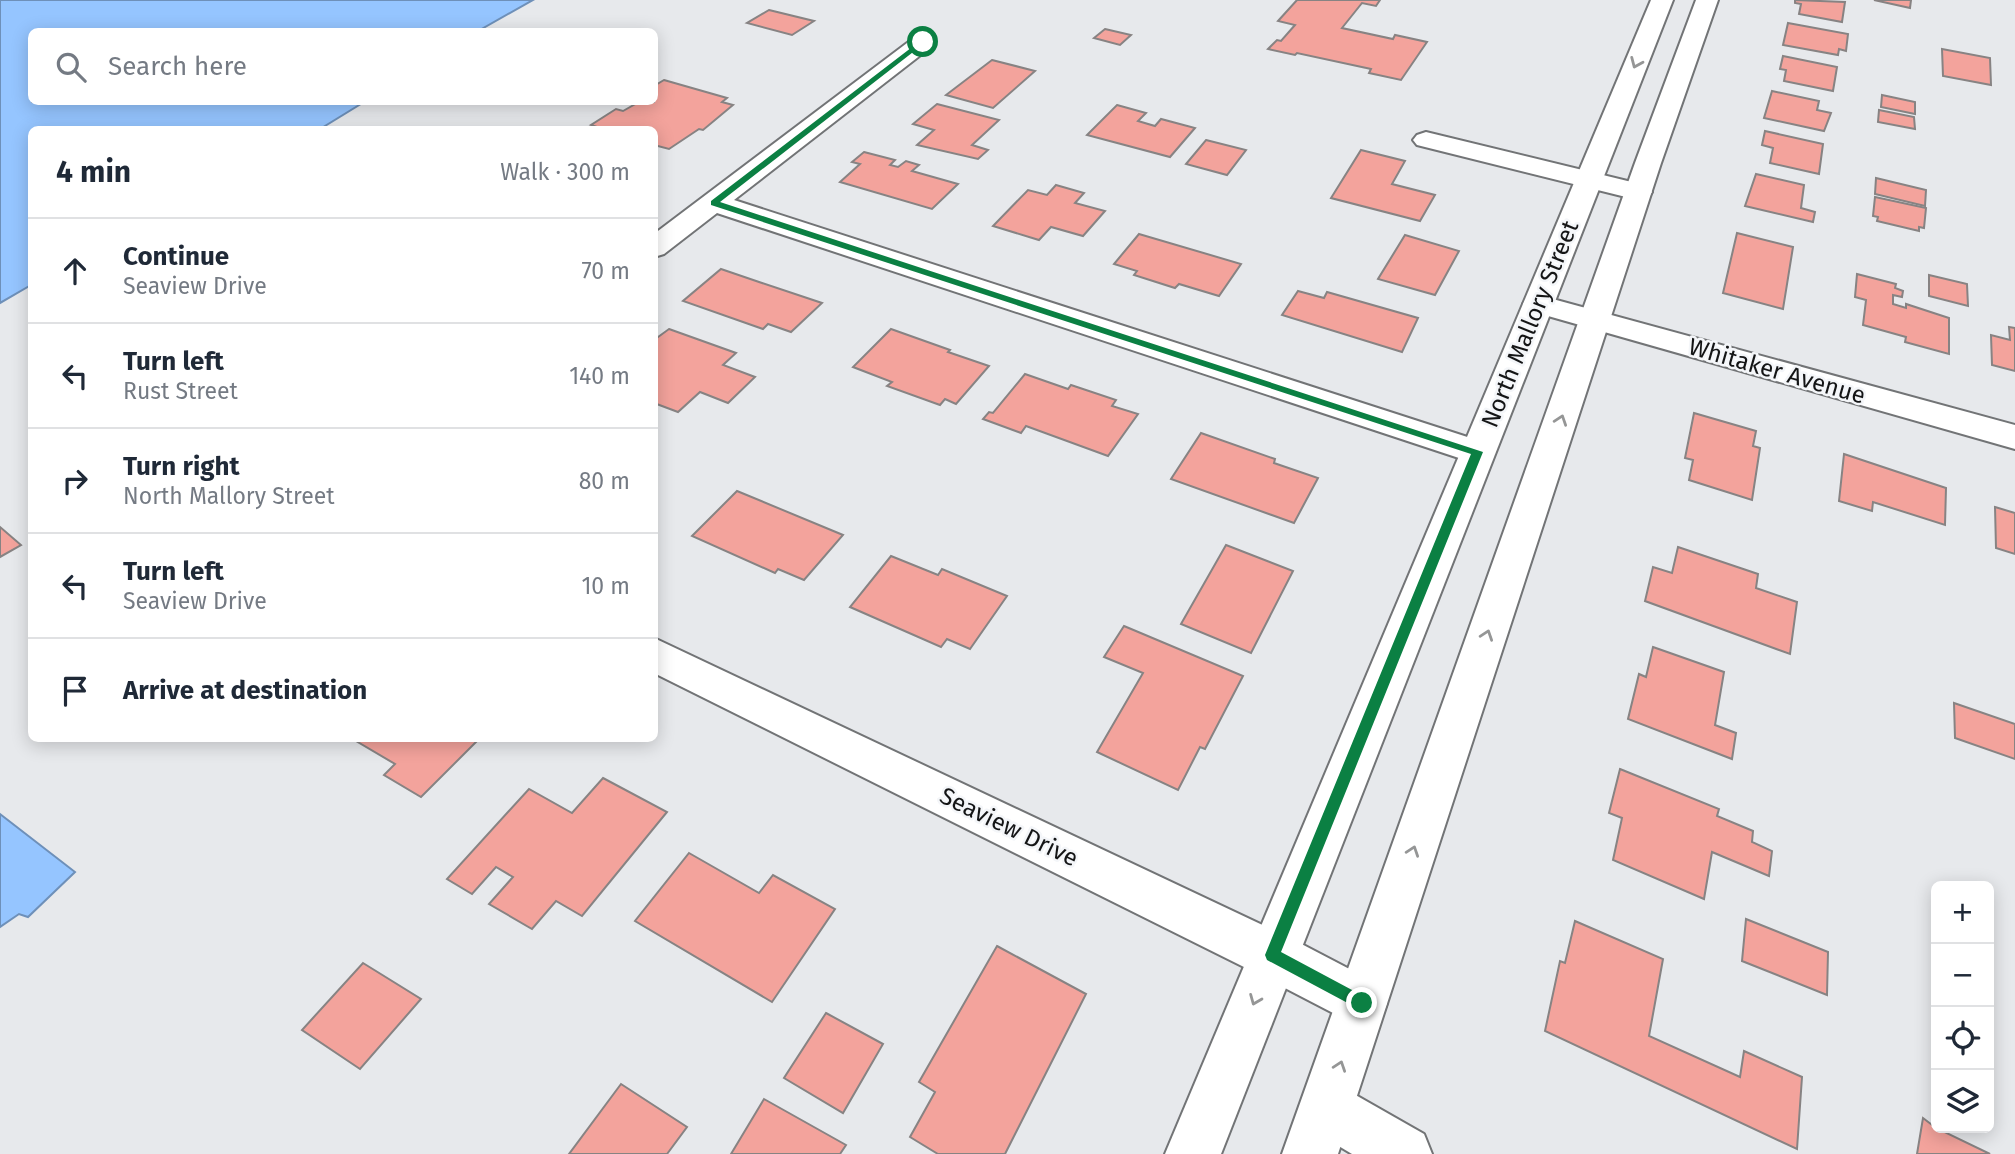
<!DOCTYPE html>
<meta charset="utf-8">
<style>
body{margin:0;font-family:"Fira Sans",sans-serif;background:#f2f2f3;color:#1f2937}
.controls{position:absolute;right:21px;bottom:21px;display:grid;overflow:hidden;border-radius:10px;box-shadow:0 4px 18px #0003}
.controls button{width:63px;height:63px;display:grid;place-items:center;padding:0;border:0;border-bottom:2px solid #e0e1e3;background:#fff;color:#1f2937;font:35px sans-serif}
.stop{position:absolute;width:21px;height:21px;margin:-16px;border:5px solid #0b8043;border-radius:50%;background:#fff}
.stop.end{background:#0b8043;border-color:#fff;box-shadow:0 2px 7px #0008}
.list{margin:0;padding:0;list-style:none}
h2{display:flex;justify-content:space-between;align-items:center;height:91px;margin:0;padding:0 28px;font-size:30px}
h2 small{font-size:23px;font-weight:400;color:#747a83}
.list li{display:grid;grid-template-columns:46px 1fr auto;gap:21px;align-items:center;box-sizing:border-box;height:105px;padding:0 28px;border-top:2px solid #e0e1e3}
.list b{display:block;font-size:26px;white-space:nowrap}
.list p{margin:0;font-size:23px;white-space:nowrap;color:#747a83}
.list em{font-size:23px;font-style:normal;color:#747a83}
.icon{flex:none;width:38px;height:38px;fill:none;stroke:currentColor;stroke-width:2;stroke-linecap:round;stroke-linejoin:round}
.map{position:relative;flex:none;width:2015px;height:1154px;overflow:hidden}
.search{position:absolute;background:#fff;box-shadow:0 4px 18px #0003;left:28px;top:28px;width:630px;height:77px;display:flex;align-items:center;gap:18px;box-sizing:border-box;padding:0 24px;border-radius:10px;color:#747a83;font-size:26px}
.panel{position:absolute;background:#fff;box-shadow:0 4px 18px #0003;left:28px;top:126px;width:630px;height:616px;border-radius:10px}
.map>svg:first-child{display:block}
</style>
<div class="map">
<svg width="2015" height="1154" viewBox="0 0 2015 1154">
<rect width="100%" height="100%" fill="#e7e9ec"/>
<g fill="#95c5ff" stroke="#6e90b9" stroke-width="2">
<path d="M0,0H533L478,31L32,32V102H364L320,129L32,130L31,285L0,303Z"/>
<path d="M0,814L75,872L28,917L19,914L0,927Z"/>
</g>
<g fill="#f3a39c" stroke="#878383" stroke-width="2">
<path d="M1297,0H1380L1376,6L1362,3L1342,28L1393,39L1395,35L1427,42L1401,80L1369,73L1371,69L1297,53L1295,55L1268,49L1277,40L1281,41L1295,25L1278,21Z"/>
<path d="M1795,0L1845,2L1842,22L1799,14L1801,4L1795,3Z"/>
<path d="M1874,0H1911L1910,8Z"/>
<path d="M769,10L814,21L792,35L747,23Z"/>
<path d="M1788,23L1848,34L1846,51L1839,49L1838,55L1783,45Z"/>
<path d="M1105,29L1131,35L1120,45L1094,38Z"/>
<path d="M1942,49L1990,58L1991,85L1943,76Z"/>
<path d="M1783,56L1837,67L1833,91L1784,81L1786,70L1780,69Z"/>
<path d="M992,60L1035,71L993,108L946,95Z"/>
<path d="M664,80L727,98L722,102L733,105L703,130L699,129L669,149L654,145V130H606L591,125L616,109L623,111L639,102H654V86Z"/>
<path d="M1772,91L1819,101L1817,110L1831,113L1824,131L1764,118Z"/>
<path d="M1882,95L1915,102V114L1881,107Z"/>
<path d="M937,104L999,120L972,145L988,150L978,159L917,145L934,130L913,124Z"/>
<path d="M1117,105L1146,113L1138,121L1155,126L1161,119L1195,128L1170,157L1087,135Z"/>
<path d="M1879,110L1914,117L1915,129L1878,122Z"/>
<path d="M1765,131L1823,144L1819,174L1770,163L1773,148L1762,145Z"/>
<path d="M1206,140L1246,150L1227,175L1186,164Z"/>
<path d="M1361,150L1405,161L1392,184L1435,195L1420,221L1331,198Z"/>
<path d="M864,152L895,160L890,165L898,167L906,161L919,165L912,171L958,184L932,209L840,182L860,164L852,162Z"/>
<path d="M1756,174L1804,185L1801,208L1815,212L1813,222L1745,206Z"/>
<path d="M1876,178L1926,190L1925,206L1875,194Z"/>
<path d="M1056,185L1084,193L1075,203L1105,211L1083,236L1051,227L1039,240L993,226L1028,190L1047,195Z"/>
<path d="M1875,197L1926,208L1924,228L1919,227V231L1877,221L1878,217L1873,216Z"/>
<path d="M1737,233L1793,247L1783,309L1723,293Z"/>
<path d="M1139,234L1241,264L1219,296L1179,284L1175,288L1134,275L1137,271L1114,264Z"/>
<path d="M1405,235L1459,251L1435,295L1378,279Z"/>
<path d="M721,269L762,283L822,303L791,332L768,324L763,329L683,301Z"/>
<path d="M1857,274L1896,284L1895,288L1903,291L1902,297L1893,295V304L1906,308V304L1949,318V354L1905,342L1906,337L1863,325L1866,300L1855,297Z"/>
<path d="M1929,275L1967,284L1968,306L1929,296Z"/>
<path d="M1298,291L1324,298L1327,292L1418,318L1402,352L1282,315Z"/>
<path d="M2009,327L2015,328V371L1992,365L1991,335L2010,340Z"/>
<path d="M669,329L736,353L723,365L755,377L728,403L700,392L678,412L654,403V340Z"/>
<path d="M891,329L950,350L948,352L989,366L956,404L945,399L940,405L887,386L892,382L853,367Z"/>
<path d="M1025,374L1068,389L1071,385L1116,400L1112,406L1138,414L1108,456L1026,426L1021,433L983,419L989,412L993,413Z"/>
<path d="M1694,413L1756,431L1753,446L1760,448L1752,500L1689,480L1693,460L1685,458Z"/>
<path d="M1201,433L1275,459L1274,463L1318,478L1294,523L1171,479Z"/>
<path d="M1844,454L1946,488L1945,525L1873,502L1872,511L1839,501Z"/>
<path d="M737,491L843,535L804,580L778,569L775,573L692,536Z"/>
<path d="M1995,507L2015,513V554L1996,548Z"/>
<path d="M0,527L21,545L0,557Z"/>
<path d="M1226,545L1293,571L1251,653L1181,624Z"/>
<path d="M1678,547L1758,574L1756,588L1797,602L1790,654L1645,601L1653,567L1672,573Z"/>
<path d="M891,556L938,575L942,569L1007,596L970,649L947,639L941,647L850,607Z"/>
<path d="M1124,626L1243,676L1205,749L1200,747L1178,790L1097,752L1143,673L1104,657Z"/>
<path d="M1653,647L1724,672L1715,725L1736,733L1732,759L1628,719L1639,674L1646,677Z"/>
<path d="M1954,703L2015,724V759L1955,738Z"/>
<path d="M351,738H480L421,797L384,775L395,764Z"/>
<path d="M1620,769L1719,809L1717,816L1753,831L1752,842L1772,851L1769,876L1712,852L1704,899L1613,860L1622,818L1609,813Z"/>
<path d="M603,778L667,812L582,916L556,901L532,929L489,904L513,877L496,867L472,894L447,879L529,789L572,813Z"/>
<path d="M689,853L759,893L773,875L835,909L772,1002L635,921Z"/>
<path d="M1746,919L1828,952L1827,995L1742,961Z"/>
<path d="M1575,921L1663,959L1649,1036L1740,1077L1744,1051L1802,1077L1797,1149L1545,1031L1560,961L1565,963Z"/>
<path d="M997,946L1086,994L1005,1154H938L910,1137L935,1092L919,1082Z"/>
<path d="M363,963L421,999L360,1069L302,1030Z"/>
<path d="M826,1013L883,1044L843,1113L784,1078Z"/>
<path d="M621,1084L687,1127L667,1154H569Z"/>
<path d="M764,1099L846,1145L840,1154H731Z"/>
<path d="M1923,1118L1936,1128L1990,1154H1917Z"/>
</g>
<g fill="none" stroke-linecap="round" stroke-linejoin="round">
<defs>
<g id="minor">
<path d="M923,35L931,37L934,42L931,47L734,200L1489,444L1494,452L1489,460L1477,464L1465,460L717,213L664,254L654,257V234L915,37Z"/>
<path d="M1426,132L1648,186L1652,192L1648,198L1638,200L1417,145L1413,140L1417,135Z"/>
<path d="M1538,295L2015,425V449L1527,310L1523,304L1527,298Z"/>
<path d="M654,638L1290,938L1380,985L1387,1003L1380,1021L1362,1028L1254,972L654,673Z"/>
<path d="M1326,1081L1345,1089L1424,1134L1432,1154H1352L1307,1127L1299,1108L1307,1089Z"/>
</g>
<g id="major">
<path d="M1651,0H1673L1221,1154H1165Z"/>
<path d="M1696,0H1718L1661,163L1338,1154H1282L1635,163Z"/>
</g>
</defs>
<use href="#minor" stroke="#727476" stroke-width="4"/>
<use href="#major" stroke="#727476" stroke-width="4"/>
<use href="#minor" fill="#fff" fill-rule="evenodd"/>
<use href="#major" fill="#fff" fill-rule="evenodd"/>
</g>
<defs><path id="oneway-chevron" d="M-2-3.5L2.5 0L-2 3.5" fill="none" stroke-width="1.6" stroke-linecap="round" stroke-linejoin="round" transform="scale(1.75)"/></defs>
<g stroke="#959696">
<use href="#oneway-chevron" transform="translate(1636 63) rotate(113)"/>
<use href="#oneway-chevron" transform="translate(1561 420) rotate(-71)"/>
<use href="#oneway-chevron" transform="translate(1487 635) rotate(-71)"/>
<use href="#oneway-chevron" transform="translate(1413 851) rotate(-71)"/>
<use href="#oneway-chevron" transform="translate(1255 1000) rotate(112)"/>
<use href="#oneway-chevron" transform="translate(1340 1066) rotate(-71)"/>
</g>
<path fill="#0b8043" d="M920,41L926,42L720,202L1483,452L1281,952L1367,998L1369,1003L1367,1008L1362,1010L1357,1008L1267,960L1265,955L1471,454L711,205V201Z"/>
<g text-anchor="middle" stroke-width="5" stroke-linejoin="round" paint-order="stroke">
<g font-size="24" fill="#141516" stroke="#f4f6f9">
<text transform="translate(1530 324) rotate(-68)" y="8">North Mallory Street</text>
<text transform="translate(1777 371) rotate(16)" y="8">Whitaker Avenue</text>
<text transform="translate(1009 827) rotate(26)" y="8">Seaview Drive</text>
</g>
</g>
</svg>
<div class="controls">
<button>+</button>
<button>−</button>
<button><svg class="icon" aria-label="locate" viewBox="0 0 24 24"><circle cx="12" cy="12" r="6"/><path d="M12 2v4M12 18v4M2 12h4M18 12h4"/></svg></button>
<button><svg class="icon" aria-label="layers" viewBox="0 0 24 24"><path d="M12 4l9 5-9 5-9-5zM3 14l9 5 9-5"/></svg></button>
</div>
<div class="stop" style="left:923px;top:42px"></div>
<div class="stop end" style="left:1362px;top:1003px"></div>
<div class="search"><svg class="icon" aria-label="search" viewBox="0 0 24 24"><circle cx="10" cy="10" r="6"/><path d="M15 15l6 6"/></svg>Search here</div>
<section class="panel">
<h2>4 min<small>Walk · 300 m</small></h2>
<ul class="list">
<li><svg class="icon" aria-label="ahead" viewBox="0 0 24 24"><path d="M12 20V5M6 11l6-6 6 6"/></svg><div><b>Continue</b><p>Seaview Drive</p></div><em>70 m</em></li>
<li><svg class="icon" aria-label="left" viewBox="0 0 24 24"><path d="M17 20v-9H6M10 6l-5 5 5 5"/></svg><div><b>Turn left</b><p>Rust Street</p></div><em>140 m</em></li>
<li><svg class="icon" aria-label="right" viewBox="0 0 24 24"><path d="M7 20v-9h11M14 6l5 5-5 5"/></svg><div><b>Turn right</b><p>North Mallory Street</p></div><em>80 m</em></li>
<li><svg class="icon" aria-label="left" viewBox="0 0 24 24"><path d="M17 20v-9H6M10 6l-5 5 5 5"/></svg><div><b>Turn left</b><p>Seaview Drive</p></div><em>10 m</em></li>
<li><svg class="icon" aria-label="arrive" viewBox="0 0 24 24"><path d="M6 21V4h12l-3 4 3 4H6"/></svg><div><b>Arrive at destination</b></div></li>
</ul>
</section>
</div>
